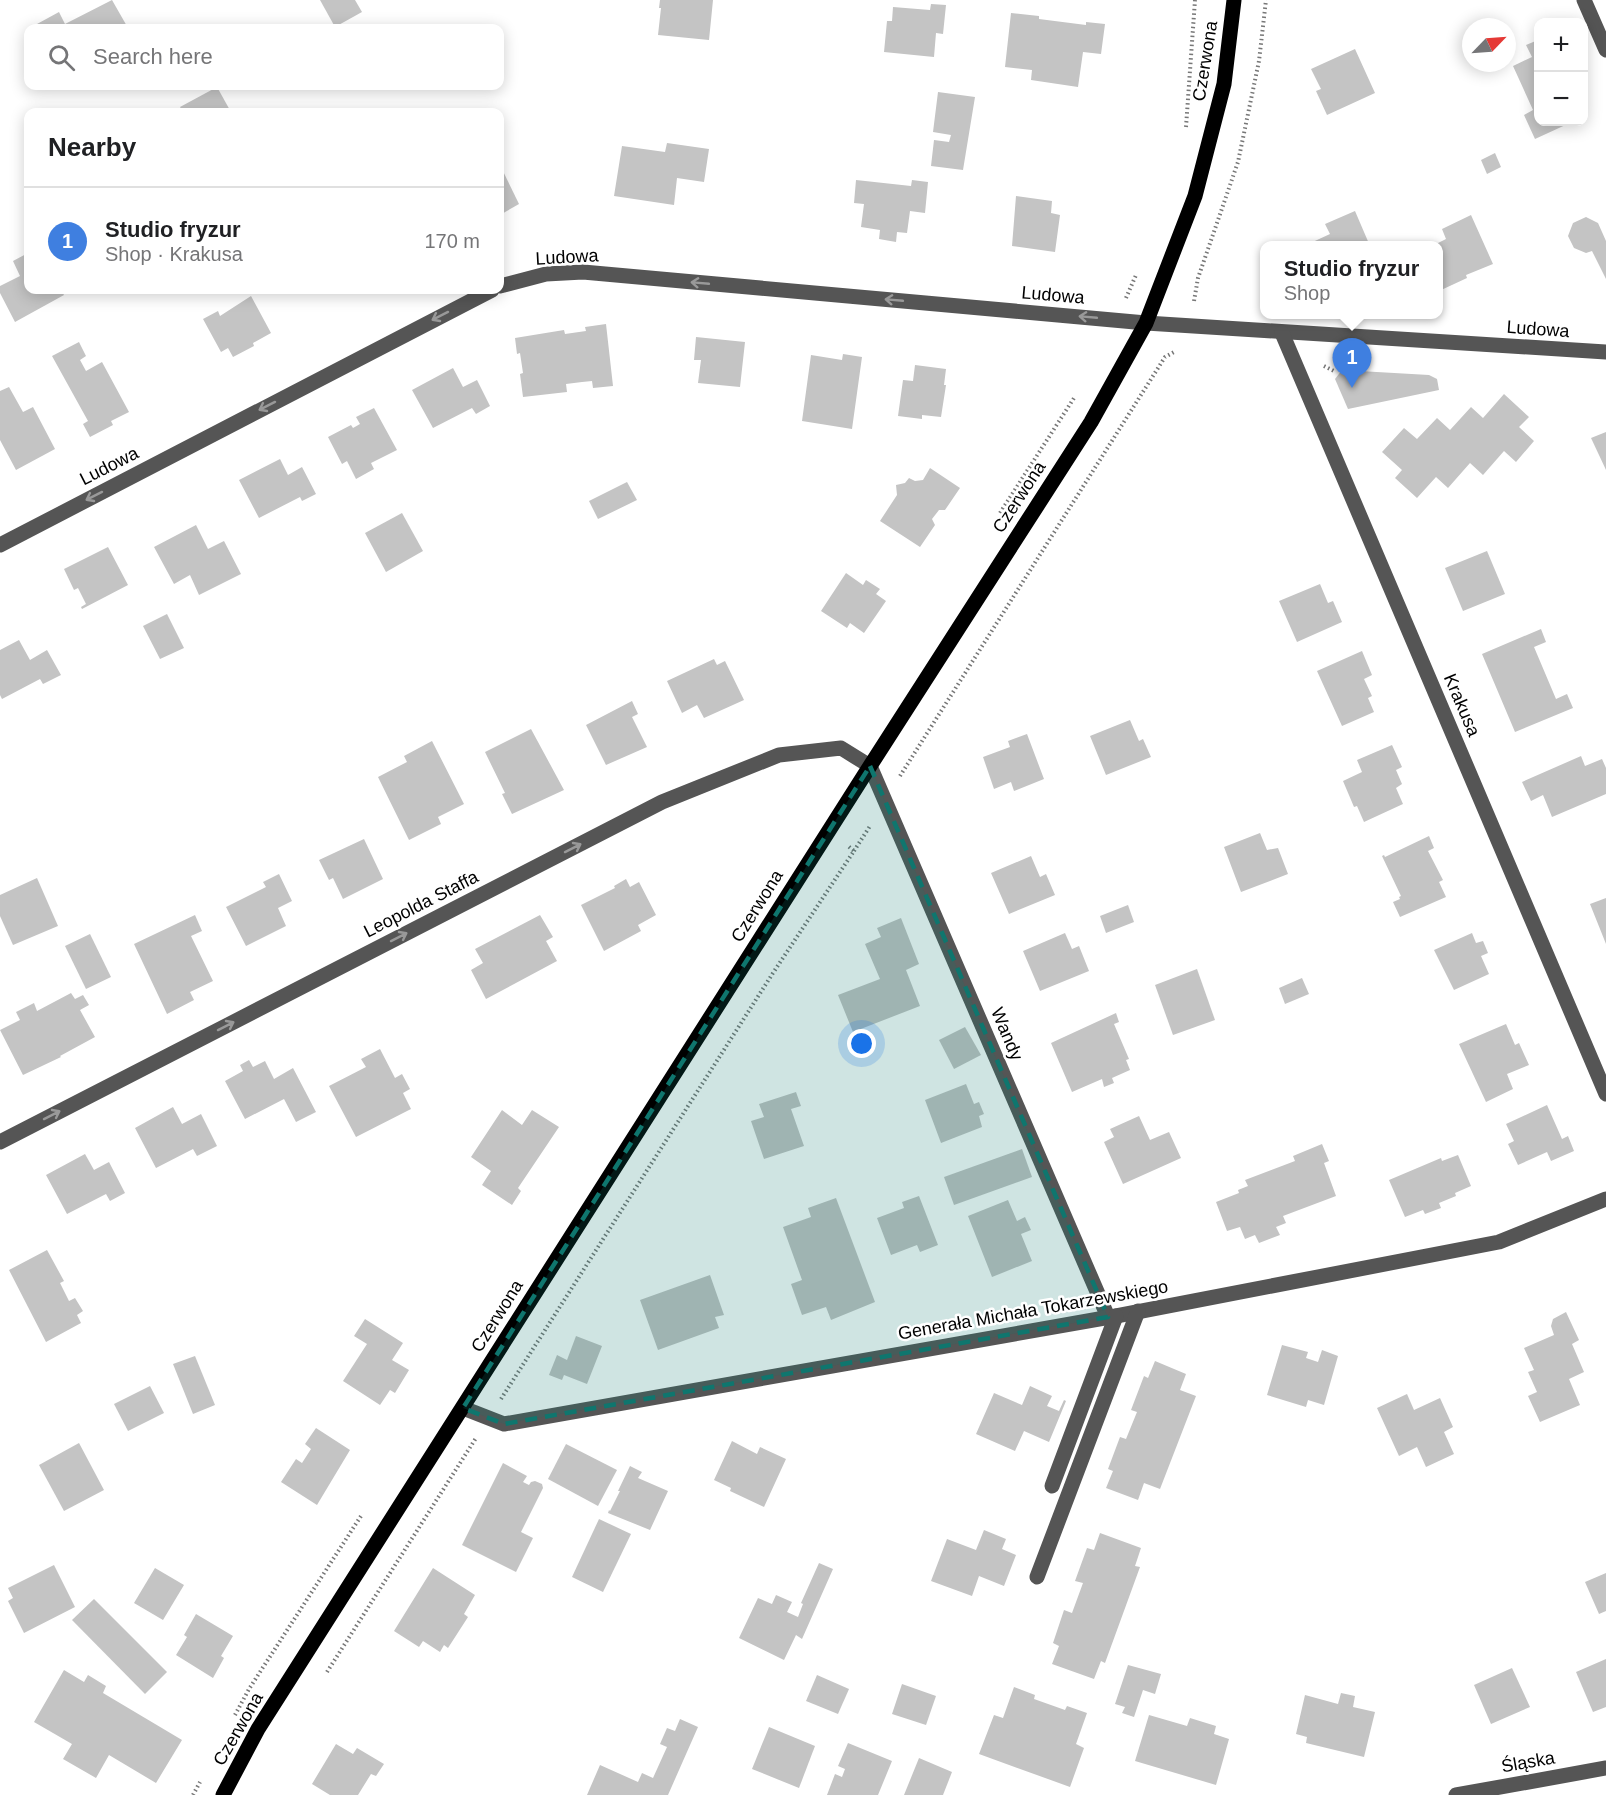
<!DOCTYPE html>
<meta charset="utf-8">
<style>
body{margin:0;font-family:Helvetica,sans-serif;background:#f2f2f2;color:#202124}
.controls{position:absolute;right:18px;top:18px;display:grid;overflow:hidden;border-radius:12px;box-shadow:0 3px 15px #0003}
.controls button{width:54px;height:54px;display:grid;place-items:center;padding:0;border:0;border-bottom:2px solid #e0e0e0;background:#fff;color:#202124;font:30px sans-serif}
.compass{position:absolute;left:1462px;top:18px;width:54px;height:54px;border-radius:50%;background:#fff;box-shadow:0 3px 15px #0003;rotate:65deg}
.you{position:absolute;left:862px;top:1044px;width:21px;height:21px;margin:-15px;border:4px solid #fff;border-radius:50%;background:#1a73e8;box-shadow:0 0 0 9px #1a73e833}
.badge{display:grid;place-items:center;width:39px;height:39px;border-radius:50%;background:#000;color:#fff;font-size:20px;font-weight:700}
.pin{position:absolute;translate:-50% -50px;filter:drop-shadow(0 2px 3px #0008)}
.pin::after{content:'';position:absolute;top:32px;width:21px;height:18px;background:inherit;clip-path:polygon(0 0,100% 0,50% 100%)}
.popup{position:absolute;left:1260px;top:241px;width:183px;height:78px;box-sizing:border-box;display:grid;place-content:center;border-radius:12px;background:#fff;filter:drop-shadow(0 2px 4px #0005);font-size:20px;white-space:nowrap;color:#757577}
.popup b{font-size:22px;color:#202124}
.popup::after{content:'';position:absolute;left:50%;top:100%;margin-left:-12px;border:12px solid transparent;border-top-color:#fff}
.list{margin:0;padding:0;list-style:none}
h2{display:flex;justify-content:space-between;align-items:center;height:78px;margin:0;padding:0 24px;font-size:26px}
h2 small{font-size:20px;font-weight:400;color:#757577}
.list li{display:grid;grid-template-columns:39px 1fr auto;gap:18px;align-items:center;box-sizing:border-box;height:108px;padding:0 24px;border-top:2px solid #e0e0e0}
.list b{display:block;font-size:22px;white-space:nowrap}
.list p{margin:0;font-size:20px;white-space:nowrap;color:#757577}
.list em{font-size:20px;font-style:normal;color:#757577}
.icon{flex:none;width:33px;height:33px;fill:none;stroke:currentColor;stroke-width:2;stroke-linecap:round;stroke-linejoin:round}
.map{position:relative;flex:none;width:1606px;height:1795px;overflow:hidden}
.search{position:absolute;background:#fff;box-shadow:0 3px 15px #0003;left:24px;top:24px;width:480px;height:66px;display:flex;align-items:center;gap:15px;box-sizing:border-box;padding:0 21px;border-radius:12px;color:#757577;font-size:22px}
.panel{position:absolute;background:#fff;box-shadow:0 3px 15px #0003;left:24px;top:108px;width:480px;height:186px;border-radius:12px}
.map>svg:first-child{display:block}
</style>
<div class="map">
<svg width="1606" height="1795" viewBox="0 0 1606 1795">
<rect width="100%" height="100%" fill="#fff"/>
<g fill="#c4c4c4">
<path d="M112,0L128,28H39L37,24L59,12L65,24Z"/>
<path d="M320,0H355L362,12L335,27Z"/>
<path d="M660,0H713L709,40L658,35L661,8H659Z"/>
<path d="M931,4L946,5L943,34L936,33L934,57L884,52L887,21H892L893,7L930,10Z"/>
<path d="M1011,13L1039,16V19L1086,25V22L1105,24L1101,54L1083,52L1078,87L1031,80L1032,70L1005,67Z"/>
<path d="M1538,40V122H1572L1535,139L1524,115L1533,110L1513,66L1532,57L1526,45Z"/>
<path d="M1355,49L1375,93L1327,115L1316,91L1321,89L1311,69Z"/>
<path d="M217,87L231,112H183L180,107Z"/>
<path d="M938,92L975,97L963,170L931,166L934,140L949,142L951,135L933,132Z"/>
<path d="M667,143L709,149L704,182L677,178L674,205L614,196L622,146L665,152Z"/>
<path d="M1495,153L1501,167L1487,174L1481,160Z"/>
<path d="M500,165L519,204L500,215Z"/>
<path d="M856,180L911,186L912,180L928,182L925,213L910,211L907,233L897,232L896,242L879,239L880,230L861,227L864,204L854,203Z"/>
<path d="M1016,196L1052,201L1051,213L1060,215L1055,252L1012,246Z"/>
<path d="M1355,211L1370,246H1304L1330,234L1325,224Z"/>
<path d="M1471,215L1493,264L1466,275L1467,278L1439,291V246H1432L1446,239L1442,229Z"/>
<path d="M1586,217L1598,223L1606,241V279L1592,251L1586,253L1574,248L1568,236L1573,223Z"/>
<path d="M28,253V290H61L64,295L15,322L0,293V286L20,276L13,261Z"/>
<path d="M251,296L271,333L253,343L254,346L233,357L228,348L221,352L203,319L218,311L220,316Z"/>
<path d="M606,324L613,386L593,388L592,381L582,382L566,384L567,392L523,397L520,374L523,373L520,353L517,354L515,338L564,330L565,334L586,331L585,327Z"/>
<path d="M696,337L745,342L740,387L698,383L701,360H694Z"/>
<path d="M79,342L86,356L80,360L86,371L102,362L129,412L111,421L113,425L90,437L83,424L88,421L52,356Z"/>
<path d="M843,354L862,357L852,429L802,421L811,355L842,360Z"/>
<path d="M915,365L946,369L944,385H946L941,417L922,415V419L898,416L903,380L913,381Z"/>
<path d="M453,368L463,387L477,380L490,406L476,414L472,408L433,428L412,390Z"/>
<path d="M1342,370L1429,375L1437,379L1439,390L1348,409L1335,379Z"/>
<path d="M9,387L23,412L33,407L55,449L16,470L0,440V391Z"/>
<path d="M1504,394L1529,417L1519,427L1534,441L1516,462L1504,451L1483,475L1470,463L1448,488L1436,477L1417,498L1395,478L1402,470L1382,452L1404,428L1417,439L1437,418L1450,430L1471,407L1483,418Z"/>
<path d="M374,408L397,450L371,463L374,469L356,479L347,461L342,464L328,437L351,425L353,428L360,424L356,417Z"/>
<path d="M1606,432V470L1591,438Z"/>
<path d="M280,459L288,475L302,467L316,494L302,501L300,497L259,518L239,480Z"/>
<path d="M930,468L960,488L945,510H939L932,519L935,525L920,547L880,521L897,495L896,485L905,483L909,478L915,481L923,480Z"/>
<path d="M627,482L637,500L598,519L589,501Z"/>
<path d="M402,513L423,551L386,572L365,533Z"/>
<path d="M196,525L208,549L224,541L241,574L199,595L190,575L174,584L154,547Z"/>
<path d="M108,547L128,585L82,609L81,607L86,604L78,588L74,590L64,569Z"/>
<path d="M1487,551L1505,594L1463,611L1445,568Z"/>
<path d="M846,573L863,585L866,580L880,589L876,594L886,601L864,633L850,623L847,628L821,611Z"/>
<path d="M1320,584L1328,603L1333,601L1342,622L1297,642L1279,601Z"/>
<path d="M167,614L184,648L160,659L143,626Z"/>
<path d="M1541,629L1546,642L1534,647L1556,699L1567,694L1573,708L1515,732L1482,654Z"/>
<path d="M19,640L30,660L47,650L61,675L43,684L40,679L2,699L0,695V650Z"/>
<path d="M1362,651L1372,675L1364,679L1372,696L1368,698L1374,712L1342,726L1317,671Z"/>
<path d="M714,659L717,665L725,661L744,700L704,718L697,705L682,713L667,681Z"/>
<path d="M632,701L638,714L632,717L647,747L606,765L586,725Z"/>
<path d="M1130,720L1139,741L1143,739L1151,757L1106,775L1090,736Z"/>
<path d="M531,729L564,790L512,814L502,794L505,793L485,752Z"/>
<path d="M1027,734L1044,779L1014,791L1011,782L994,789L983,757L1010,747L1008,741Z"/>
<path d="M432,741L464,804L438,817L441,824L409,840L378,777L407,762L404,756Z"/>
<path d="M1392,745L1402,767L1396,770L1402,784L1396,788L1403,804L1364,822L1357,806L1354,807L1343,781L1362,772L1357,760Z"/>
<path d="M1581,756L1585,766L1602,759L1606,768V794L1552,817L1543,795L1531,801L1522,782Z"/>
<path d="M1260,833L1267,850L1278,848L1288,874L1241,892L1224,847Z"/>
<path d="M1429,836L1434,848L1428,851L1443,880L1439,882L1446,897L1400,917L1393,902L1400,899L1399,897L1401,896L1382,856L1384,855L1385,857Z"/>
<path d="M364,839L383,879L343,899L333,878L329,880L319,860Z"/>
<path d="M1031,856L1040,877L1046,874L1055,895L1009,914L991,873Z"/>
<path d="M279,874L292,901L278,908L286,926L246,946L226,907L266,887L263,882Z"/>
<path d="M37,878L58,926L13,945L0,916V895Z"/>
<path d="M626,879L630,887L639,882L656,915L638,925L641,931L604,951L581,905L615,888L614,886Z"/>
<path d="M1606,898V944L1590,904Z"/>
<path d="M1128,905L1134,922L1106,933L1100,916Z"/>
<path d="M195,915L202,931L191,936L213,981L190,992L194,1000L167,1014L134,944Z"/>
<path d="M540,915L553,937L546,941L557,961L486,999L471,970L483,963L475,949Z"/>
<path d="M901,918L919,964L906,970L920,1006L853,1032L838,995L880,979L865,944L881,937L877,928Z"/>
<path d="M1065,933L1072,949L1079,946L1089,971L1040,991L1023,951Z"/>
<path d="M1472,933L1476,943L1483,941L1488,953L1481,956L1489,974L1454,990L1434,950Z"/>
<path d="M90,934L111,977L86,989L65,946Z"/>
<path d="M1197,969L1215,1020L1173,1035L1155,985Z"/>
<path d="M1302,978L1309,994L1285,1004L1279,988Z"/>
<path d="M71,993L75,999L83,995L89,1005L80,1010L95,1037L60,1056L61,1057L23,1075L0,1030L20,1020L16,1012L34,1003L37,1011Z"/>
<path d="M1116,1013L1119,1022L1114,1024L1129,1059L1126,1060L1130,1070L1112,1078L1114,1083L1104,1087L1102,1079L1072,1092L1051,1043Z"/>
<path d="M1506,1024L1515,1045L1519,1043L1529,1065L1507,1074L1513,1089L1486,1102L1459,1044Z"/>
<path d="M965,1027L981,1055L954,1069L939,1040Z"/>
<path d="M380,1049L395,1078L402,1074L410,1089L403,1093L411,1109L356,1137L329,1086L366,1067L361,1059Z"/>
<path d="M249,1060L253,1067L265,1061L274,1079L293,1068L316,1112L296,1122L284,1099L245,1119L225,1081L243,1071L240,1065Z"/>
<path d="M966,1084L974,1104L979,1102L984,1114L979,1116L982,1127L941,1143L925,1100Z"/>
<path d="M796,1092L801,1106L791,1109L804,1146L764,1159L751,1121L764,1117L759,1104Z"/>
<path d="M1547,1105L1562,1139L1568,1136L1574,1151L1551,1161L1547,1152L1518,1165L1508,1144L1514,1141L1506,1124Z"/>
<path d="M173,1107L182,1124L201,1114L217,1146L197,1156L193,1149L156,1168L135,1128Z"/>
<path d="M502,1110L522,1125L532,1110L559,1127L518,1188L521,1191L512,1205L482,1185L491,1171L471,1157Z"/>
<path d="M1139,1116L1150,1140L1169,1132L1181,1158L1123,1184L1104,1142L1114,1137L1110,1129Z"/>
<path d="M1322,1144L1329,1161L1324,1163L1336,1196L1283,1216L1286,1223L1276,1227L1280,1235L1259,1243L1255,1235L1245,1239L1240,1227L1227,1231L1216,1202L1239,1193L1238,1190L1248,1186L1245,1180L1295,1161L1293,1156Z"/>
<path d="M1022,1149L1032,1177L954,1205L944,1177Z"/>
<path d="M85,1154L94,1170L109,1162L125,1193L110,1201L106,1194L67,1214L46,1175Z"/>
<path d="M1458,1155L1471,1186L1455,1193L1456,1196L1439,1203L1441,1208L1425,1214L1423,1210L1405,1217L1389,1180L1441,1158L1442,1161Z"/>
<path d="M919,1196L938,1245L920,1252L917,1245L891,1255L877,1218L904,1208L902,1202Z"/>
<path d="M836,1198L875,1302L831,1320L826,1307L802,1315L791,1284L802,1280L783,1227L811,1217L808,1208Z"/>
<path d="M1008,1200L1017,1221L1025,1217L1031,1230L1021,1234L1032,1261L992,1277L968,1216Z"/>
<path d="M47,1250L64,1281L60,1283L69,1301L75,1298L83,1311L77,1315L81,1323L46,1342L9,1270Z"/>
<path d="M710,1275L724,1315L715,1317L719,1328L658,1350L640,1300Z"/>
<path d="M1566,1312L1579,1340L1572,1344L1584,1372L1569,1379L1580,1405L1540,1422L1528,1396L1537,1392L1528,1372L1534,1370L1524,1348L1554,1335L1551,1326L1553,1319Z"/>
<path d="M365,1319L403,1343L392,1360L409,1370L395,1393L390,1390L380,1405L343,1381L367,1344L354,1336Z"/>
<path d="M576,1336L602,1346L587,1384L564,1375L562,1380L549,1375L557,1355L567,1360Z"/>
<path d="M1282,1345L1308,1352L1306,1358L1318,1362L1322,1350L1338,1356L1324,1405L1308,1400L1306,1407L1267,1395Z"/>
<path d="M195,1356L215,1405L193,1414L173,1364Z"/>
<path d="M1155,1361L1186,1374L1180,1390L1196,1396L1160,1489L1144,1483L1138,1500L1106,1488L1113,1471L1108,1469L1120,1437L1126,1439L1137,1412L1131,1410L1144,1376L1148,1378Z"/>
<path d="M150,1386L164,1413L128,1431L114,1404Z"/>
<path d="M1030,1386L1052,1396L1047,1406L1059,1411L1064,1400L1066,1401L1049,1442L1024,1431L1015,1451L976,1434L994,1393L1022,1405Z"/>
<path d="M1407,1394L1414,1410L1440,1398L1453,1427L1444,1432L1454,1454L1426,1467L1417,1447L1399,1456L1377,1408Z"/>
<path d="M316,1428L350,1450L317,1505L281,1482L296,1459L302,1463L311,1449L305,1444Z"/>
<path d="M732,1441L757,1454L760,1447L786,1459L764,1507L730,1491L731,1488L714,1480Z"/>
<path d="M79,1443L104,1490L64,1511L39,1465Z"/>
<path d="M566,1444L617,1470L598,1506L548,1479Z"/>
<path d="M503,1463L527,1476L523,1482L529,1485L531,1482L535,1481L542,1484L543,1488L521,1532L533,1538L516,1572L462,1545Z"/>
<path d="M630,1466L642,1472L638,1478L668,1491L650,1530L608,1513L609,1510L610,1511L620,1491H618Z"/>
<path d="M599,1519L631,1534L603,1592L572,1577Z"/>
<path d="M984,1530L1006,1539L1002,1549L1016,1555L1004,1586L979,1576L972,1596L931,1581L947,1539L976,1550Z"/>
<path d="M1100,1533L1141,1548L1135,1566L1140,1567L1105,1663L1101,1661L1094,1679L1052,1664L1059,1646L1053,1643L1064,1610L1072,1613L1083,1583L1075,1581L1087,1548L1094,1550Z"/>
<path d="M819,1563L833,1569L802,1639L796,1635L784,1660L739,1638L758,1598L772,1604L776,1595L792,1602L787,1612L798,1617L803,1604L801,1603Z"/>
<path d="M54,1565L75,1607L24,1633L8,1601L13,1598L8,1588Z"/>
<path d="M155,1568L184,1585L163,1620L134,1603Z"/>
<path d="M433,1568L475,1595L464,1614L468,1617L448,1648L444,1645L440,1652L423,1641L419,1647L394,1631Z"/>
<path d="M1606,1573V1611L1599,1614L1585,1582Z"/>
<path d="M94,1599L167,1672L145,1694L72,1620Z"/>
<path d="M196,1614L233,1636L221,1656L224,1658L213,1678L176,1655L187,1637L184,1635Z"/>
<path d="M1606,1659V1707L1593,1712L1576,1672Z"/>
<path d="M1128,1665L1161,1674L1155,1694L1143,1690L1134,1717L1122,1713L1125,1707L1115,1704Z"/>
<path d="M1512,1668L1530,1707L1491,1724L1474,1685Z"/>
<path d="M64,1670L84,1682L88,1675L106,1686L103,1693L182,1740L156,1783L109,1755L96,1778L63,1759L72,1744L34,1722Z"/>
<path d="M817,1675L849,1689L838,1714L806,1701Z"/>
<path d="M902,1684L936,1696L926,1725L892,1714Z"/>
<path d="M1014,1687L1035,1695L1034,1699L1065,1710L1067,1706L1087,1713L1076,1744L1084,1748L1070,1787L979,1754L994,1715L1003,1718Z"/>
<path d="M1341,1693L1355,1696L1353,1707L1375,1712L1364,1757L1306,1743L1307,1737L1296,1734L1305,1695L1338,1704Z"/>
<path d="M1149,1715L1187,1726L1190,1718L1216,1726L1214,1734L1229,1739L1216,1785L1135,1761Z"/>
<path d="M680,1719L698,1727L668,1795H587L600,1765L638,1782L642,1773L653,1778L667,1747L660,1744L667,1728L675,1731Z"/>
<path d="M769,1727L815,1746L799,1788L752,1769Z"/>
<path d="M848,1743L892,1761L878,1795H827L835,1774L842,1777L845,1769L838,1766Z"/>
<path d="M336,1744L353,1754L357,1748L384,1764L376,1776L371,1774L358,1795H330L312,1784Z"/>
<path d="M919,1758L952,1772L943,1795H904Z"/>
</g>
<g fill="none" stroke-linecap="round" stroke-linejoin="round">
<g stroke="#777" stroke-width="4" stroke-dasharray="1.5 3" stroke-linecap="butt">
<path d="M1186,127L1195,0"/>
<path d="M1126,298L1136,275"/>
<path d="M1194,301L1198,278L1238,162L1259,61L1266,0"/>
<path d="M1324,366L1336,372"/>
<path d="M1000,513L1074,398"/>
<path d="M900,776L1165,357L1176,351"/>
<path d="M854,851L870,826"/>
<path d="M501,1399L773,973L854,851L847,845"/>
<path d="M327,1672L476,1438"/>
<path d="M235,1715L249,1689L361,1516"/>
<path d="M193,1795L200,1782"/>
</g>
<g stroke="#555" stroke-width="15">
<path d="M1584,0L1606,50"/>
<path d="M500,286L546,274L583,272L1146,323L1606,352"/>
<path d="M1282,333L1606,1094"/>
<path d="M0,545L492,290"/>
<path d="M0,1142L662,802L779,755L841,748L870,766L1108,1317"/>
<path d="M463,1408L504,1424L1116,1316L1499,1242L1606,1199"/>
<path d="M1052,1486L1116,1316"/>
<path d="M1037,1577L1138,1311"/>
<path d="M1456,1795L1606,1768"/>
</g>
<path stroke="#000" stroke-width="15" d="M223,1795L258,1729L870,766L1091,422L1146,323L1195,196L1224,84L1234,0"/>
</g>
<defs><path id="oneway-shaft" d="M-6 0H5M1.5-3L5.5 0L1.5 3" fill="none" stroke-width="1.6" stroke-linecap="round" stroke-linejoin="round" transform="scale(1.5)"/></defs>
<g stroke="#999">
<use href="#oneway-shaft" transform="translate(700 283) rotate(-175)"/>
<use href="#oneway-shaft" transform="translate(894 300) rotate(-175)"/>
<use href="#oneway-shaft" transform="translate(440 316) rotate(153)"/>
<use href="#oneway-shaft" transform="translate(1088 317) rotate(-175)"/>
<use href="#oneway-shaft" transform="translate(267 406) rotate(153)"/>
<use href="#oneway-shaft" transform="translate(94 496) rotate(153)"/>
<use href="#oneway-shaft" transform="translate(573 848) rotate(-27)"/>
<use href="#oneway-shaft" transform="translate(399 937) rotate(-27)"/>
<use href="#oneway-shaft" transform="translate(226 1026) rotate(-27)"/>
<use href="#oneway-shaft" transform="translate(52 1115) rotate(-27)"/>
</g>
<path fill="#0f766e" fill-opacity="0.2" stroke="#0f766e" stroke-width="4.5" stroke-dasharray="12 8" stroke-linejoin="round" d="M870,766L1108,1317L504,1424L463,1408Z"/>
<g text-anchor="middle" stroke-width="5" stroke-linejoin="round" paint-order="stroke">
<g font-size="18" fill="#000" stroke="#fff">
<text transform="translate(1205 61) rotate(-81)" y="6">Czerwona</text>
<text transform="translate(567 257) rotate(-3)" y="6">Ludowa</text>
<text transform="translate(1053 295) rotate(5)" y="6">Ludowa</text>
<text transform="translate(1538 329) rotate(4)" y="6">Ludowa</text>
<text transform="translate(109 466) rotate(-27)" y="6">Ludowa</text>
<text transform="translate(1019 497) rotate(-57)" y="6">Czerwona</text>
<text transform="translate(1462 705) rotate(67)" y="6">Krakusa</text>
<text transform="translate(421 904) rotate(-27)" y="6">Leopolda Staffa</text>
<text transform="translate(757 906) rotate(-58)" y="6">Czerwona</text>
<text transform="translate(1007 1034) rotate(67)" y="6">Wandy</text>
<text transform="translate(1033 1310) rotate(-10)" y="6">Generała Michała Tokarzewskiego</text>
<text transform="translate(497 1316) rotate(-58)" y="6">Czerwona</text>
<text transform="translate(238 1729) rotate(-60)" y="6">Czerwona</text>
<text transform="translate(1528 1762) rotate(-10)" y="6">Śląska</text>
</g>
</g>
</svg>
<div class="controls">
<button>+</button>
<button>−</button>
</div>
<svg class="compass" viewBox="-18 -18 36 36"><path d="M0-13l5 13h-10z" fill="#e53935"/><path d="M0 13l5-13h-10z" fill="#757577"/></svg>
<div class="you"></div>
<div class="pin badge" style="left:1352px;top:388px;background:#3f7fe0">1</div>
<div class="popup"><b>Studio fryzur</b>Shop</div>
<div class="search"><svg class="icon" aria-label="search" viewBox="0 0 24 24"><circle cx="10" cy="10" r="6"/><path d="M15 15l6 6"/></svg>Search here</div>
<section class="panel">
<h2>Nearby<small></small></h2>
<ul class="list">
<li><span class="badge" style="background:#3f7fe0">1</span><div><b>Studio fryzur</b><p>Shop · Krakusa</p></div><em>170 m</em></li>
</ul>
</section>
</div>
